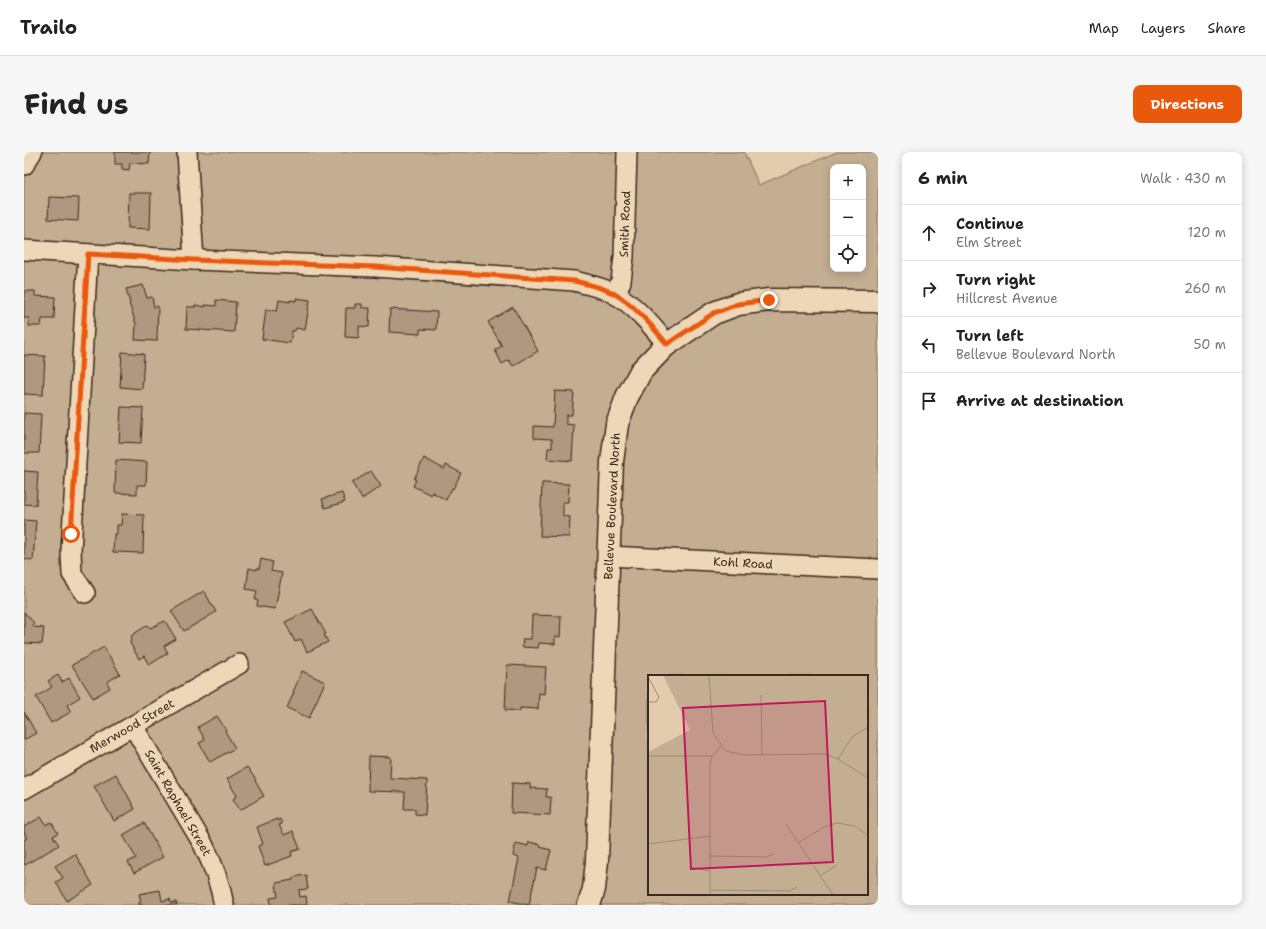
<!DOCTYPE html>
<meta charset="utf-8">
<style>
body{margin:0;font-family:"Shantell Sans",sans-serif;background:#f6f6f6;color:#222}
.controls{position:absolute;right:12px;top:12px;display:grid;overflow:hidden;border-radius:8px;box-shadow:0 2px 10px #0003}
.controls button{width:36px;height:36px;display:grid;place-items:center;padding:0;border:0;border-bottom:1px solid #e0e0e0;background:#fff;color:#222;font:20px sans-serif}
.stop{position:absolute;width:12px;height:12px;margin:-9px;border:3px solid #ea580c;border-radius:50%;background:#fff}
.stop.end{background:#ea580c;border-color:#fff;box-shadow:0 1px 4px #0008}
.list{margin:0;padding:0;list-style:none}
h2{display:flex;justify-content:space-between;align-items:center;height:52px;margin:0;padding:0 16px;font-size:17px}
h2 small{font-size:13px;font-weight:400;color:#767676}
.list li{display:grid;grid-template-columns:26px 1fr auto;gap:12px;align-items:center;box-sizing:border-box;height:56px;padding:0 16px;border-top:1px solid #e0e0e0}
.list b{display:block;font-size:15px;white-space:nowrap}
.list p{margin:0;font-size:13px;white-space:nowrap;color:#767676}
.list em{font-size:13px;font-style:normal;color:#767676}
.icon{flex:none;width:22px;height:22px;fill:none;stroke:currentColor;stroke-width:2;stroke-linecap:round;stroke-linejoin:round}
.map{position:relative;flex:none;width:854px;height:753px;overflow:hidden;border-radius:8px}
header{display:flex;align-items:center;gap:24px;box-sizing:border-box;height:56px;padding:0 20px;background:#fff;border-bottom:1px solid #e0e0e0}
header strong{font-size:19px}
nav{display:flex;gap:22px;margin-inline-start:auto;font-size:14px}
.intro{display:flex;align-items:center;justify-content:space-between;box-sizing:border-box;height:96px;padding:0 24px}
h1{margin:0;font-size:28px}
.button{padding:10px 18px;border-radius:8px;background:#ea580c;color:#fff;font-size:14px;font-weight:700}
main{display:flex;gap:24px;padding:0 24px}
aside{flex:1;background:#fff;border-radius:8px;box-shadow:0 2px 10px #0003}
.map>svg:first-child{display:block}
</style>
<header>
<strong>Trailo</strong>
<nav><a>Map</a><a>Layers</a><a>Share</a></nav>
</header>
<div class="intro"><h1>Find us</h1><a class="button">Directions</a></div>
<main>
<div class="map">
<svg width="854" height="753" viewBox="0 0 854 753">
<rect width="100%" height="100%" fill="#e2ccad"/>
<filter id="ink" filterUnits="userSpaceOnUse"><feTurbulence type="fractalNoise" baseFrequency=".025" numOctaves="2"/><feDisplacementMap in="SourceGraphic" scale="8" xChannelSelector="R" yChannelSelector="G"/><feConvolveMatrix kernelMatrix="1 2 1 2 8 2 1 2 1" color-interpolation-filters="sRGB"/></filter>
<g filter="url(#ink)">
<path fill="#c3ae92" stroke="#7f6c58" fill-rule="evenodd" d="M0,0H720L735,33L813,0H854V753H0ZM809,15H839V117H809ZM625,524H843V742H625Z"/>
<g fill="#ae9980" stroke="#3b2a1e">
<path d="M91,0H126L125,12L106,11L105,18L98,17V12H91Z"/>
<path d="M105,41H127L126,77L104,76Z"/>
<path d="M25,45L55,46L54,69L24,67Z"/>
<path d="M119,133L123,146L128,145L130,155L134,154L133,189L111,188L112,172L105,151H106L102,137Z"/>
<path d="M0,139H11V144L31,145L30,167H18L17,174H5V166H0Z"/>
<path d="M272,146L286,148L281,178L272,176L271,179H268L266,191L238,187L242,157L253,159L255,148L266,150V148L272,149Z"/>
<path d="M192,148L212,150L210,180L162,177L163,155H171V153L181,155V153L192,154Z"/>
<path d="M331,152H338V156H346L345,175L335,174V186L321,185L322,156H331Z"/>
<path d="M489,155L514,199L489,214L485,208L478,212L471,198L478,194L464,170Z"/>
<path d="M366,157L413,160L412,178L396,177V182L365,180Z"/>
<path d="M98,200L120,202L118,237L96,235Z"/>
<path d="M0,203L21,204L19,243L0,242Z"/>
<path d="M531,239L550,240L548,263H542V272L550,273L548,309L523,307L524,296H528V287L510,286V274L529,275Z"/>
<path d="M97,255L119,256L117,291L95,290Z"/>
<path d="M0,261L17,262L15,301H0Z"/>
<path d="M400,306L420,317L422,313L437,321L429,337L428,336L422,348L408,340L407,343L389,334L392,328L390,327Z"/>
<path d="M92,308L123,310L122,333H113V342L91,341Z"/>
<path d="M0,319L14,320L12,353L0,352Z"/>
<path d="M347,319L357,334L338,347L328,331Z"/>
<path d="M518,331L545,332L544,350H539V364L546,365L545,385L516,384Z"/>
<path d="M318,341L321,350L301,356L298,347Z"/>
<path d="M98,362L120,363L119,401L89,400L90,382H93V373H97Z"/>
<path d="M0,368L12,369L9,408L0,407Z"/>
<path d="M237,407L249,410L247,419L258,421L251,457L233,454L234,449L231,448L233,439L222,437L225,416L232,418L233,416L235,417Z"/>
<path d="M180,439L192,460L160,479L147,459Z"/>
<path d="M288,457L302,482L300,483L304,490L283,500L277,487L271,490L261,470Z"/>
<path d="M0,460L10,471L8,473L10,475L20,476L18,492L1,491L0,489Z"/>
<path d="M508,463L537,464L536,485L531,484V492L515,491L514,496L498,495L499,487H507Z"/>
<path d="M141,469L152,487L140,494L144,501L125,513L120,504L115,507L106,491L108,483L124,473L126,476Z"/>
<path d="M80,495L96,522L83,530L86,536L69,546L48,513Z"/>
<path d="M483,513L522,515L520,542L515,541L514,557L496,556V559L481,558Z"/>
<path d="M278,519L301,530L285,566L263,556L270,540H269Z"/>
<path d="M34,523L38,530L45,526L56,545L43,553L47,560L27,571L12,545L28,535L24,529Z"/>
<path d="M0,560L12,581L0,588Z"/>
<path d="M193,564L202,578L201,579L211,596L186,610L175,591L181,588L174,575Z"/>
<path d="M345,604L367,605L366,626L403,628L401,663L391,662V657H380L381,640L344,639Z"/>
<path d="M223,615L232,628L231,629L240,644L216,658L209,647L213,644L203,627Z"/>
<path d="M92,622L111,657L90,669L70,634Z"/>
<path d="M488,631L506,632V636L523,637L522,645H527L526,663L487,661Z"/>
<path d="M17,665L22,673L27,670L34,681L29,684L35,693L1,713L0,711V688L3,686L0,680V675Z"/>
<path d="M253,667V669L256,667L258,672L255,673L260,683L269,679L276,697L267,700L268,704L241,714L234,694L239,692L233,675Z"/>
<path d="M120,671L139,705L110,721L104,710L112,706L99,683Z"/>
<path d="M505,690L517,693L516,695L527,698L522,718L513,716L505,753L486,749L495,706L489,704L492,691L504,694Z"/>
<path d="M51,702L69,733L43,749L32,730L39,726L31,714Z"/>
<path d="M282,723L284,737L275,738L276,745L282,744L283,753H247L246,746L254,745L252,731L269,728V725Z"/>
<path d="M136,738L138,749L146,747L147,751L152,750L153,753H115V750H117L115,742Z"/>
</g>
<g fill="none" stroke-linecap="round" stroke-linejoin="round">
<defs>
<g id="minor">
<path d="M163,0L170,108"/>
<path d="M0,13L8,0"/>
<path d="M0,98L170,108L351,115L550,129C562,132 577,135 589,141C610,152 628,174 643,192"/>
<path d="M592,143L597,129L600,105L603,0"/>
<path d="M584,404L854,417"/>
<path d="M61,441L48,422L47,399L64,102"/>
<path d="M109,574L179,692C189,712 196,731 200,753"/>
<path d="M0,637L215,512"/>
</g>
<path id="major" d="M565,753L570,737L573,709L588,310L593,272L603,245L617,219L641,194L690,161L714,152L745,148L854,149"/>
</defs>
<use href="#minor" stroke="#3b2a1e" stroke-width="22"/>
<use href="#major" stroke="#3b2a1e" stroke-width="25"/>
<use href="#minor" stroke="#edd7b6" stroke-width="19"/>
<use href="#major" stroke="#edd7b6" stroke-width="22"/>
</g>
</g>
<g fill="none" stroke-linecap="round" stroke-linejoin="round" filter="url(#ink)">
<path stroke="#ea580c" stroke-width="5" d="M47,382L64,102L170,108L351,115L550,129C563,132 577,135 589,141C610,152 628,174 643,192L690,161L714,152L745,148"/>
</g>
<g text-anchor="middle" stroke-width="3" stroke-linejoin="round" paint-order="stroke">
<g font-size="12" fill="#3b2a1e" stroke="#edd7b6">
<text transform="translate(601 72) rotate(-88)" y="4">Smith Road</text>
<text transform="translate(588 354) rotate(-87)" y="4">Bellevue Boulevard North</text>
<text transform="translate(719 411) rotate(3)" y="4">Kohl Road</text>
<text transform="translate(108 574) rotate(-30)" y="4">Merwood Street</text>
<text transform="translate(154 651) rotate(60)" y="4">Saint Raphael Street</text>
</g>
</g>
<g transform="translate(624 523)">
<rect width="220" height="220" fill="#e2ccad"/>
<path d="M15,0H220V220H0V77L42,55Z" fill="#c3ae92"/>
<path fill="none" stroke="#9f8b74" stroke-width="1" d="M61,0L65,58L78,76L96,80L177,79L190,84L220,103M0,2L11,22L8,27H0M113,20L114,80M0,81H64M190,84L204,62L220,52M138,149L185,220M150,168L176,152L189,148L207,151L220,161M0,169L62,161M62,181L118,182L126,179M41,192L62,196M172,201L189,190M62,215L142,216L149,212M62,220V89L64,82L73,71"/>
<path fill="#c2185b" fill-opacity="0.15" stroke="#c2185b" stroke-width="2" d="M177,26L185,187L43,194L35,33Z"/>
<rect width="220" height="220" fill="none" stroke="#3b2a1e" stroke-width="2"/>
</g>
</svg>
<div class="controls">
<button>+</button>
<button>−</button>
<button><svg class="icon" aria-label="locate" viewBox="0 0 24 24"><circle cx="12" cy="12" r="6"/><path d="M12 2v4M12 18v4M2 12h4M18 12h4"/></svg></button>
</div>
<div class="stop" style="left:47px;top:382px"></div>
<div class="stop end" style="left:745px;top:148px"></div>
</div>
<aside>
<h2>6 min<small>Walk · 430 m</small></h2>
<ul class="list">
<li><svg class="icon" aria-label="ahead" viewBox="0 0 24 24"><path d="M12 20V5M6 11l6-6 6 6"/></svg><div><b>Continue</b><p>Elm Street</p></div><em>120 m</em></li>
<li><svg class="icon" aria-label="right" viewBox="0 0 24 24"><path d="M7 20v-9h11M14 6l5 5-5 5"/></svg><div><b>Turn right</b><p>Hillcrest Avenue</p></div><em>260 m</em></li>
<li><svg class="icon" aria-label="left" viewBox="0 0 24 24"><path d="M17 20v-9H6M10 6l-5 5 5 5"/></svg><div><b>Turn left</b><p>Bellevue Boulevard North</p></div><em>50 m</em></li>
<li><svg class="icon" aria-label="arrive" viewBox="0 0 24 24"><path d="M6 21V4h12l-3 4 3 4H6"/></svg><div><b>Arrive at destination</b></div></li>
</ul>
</aside>
</main>
